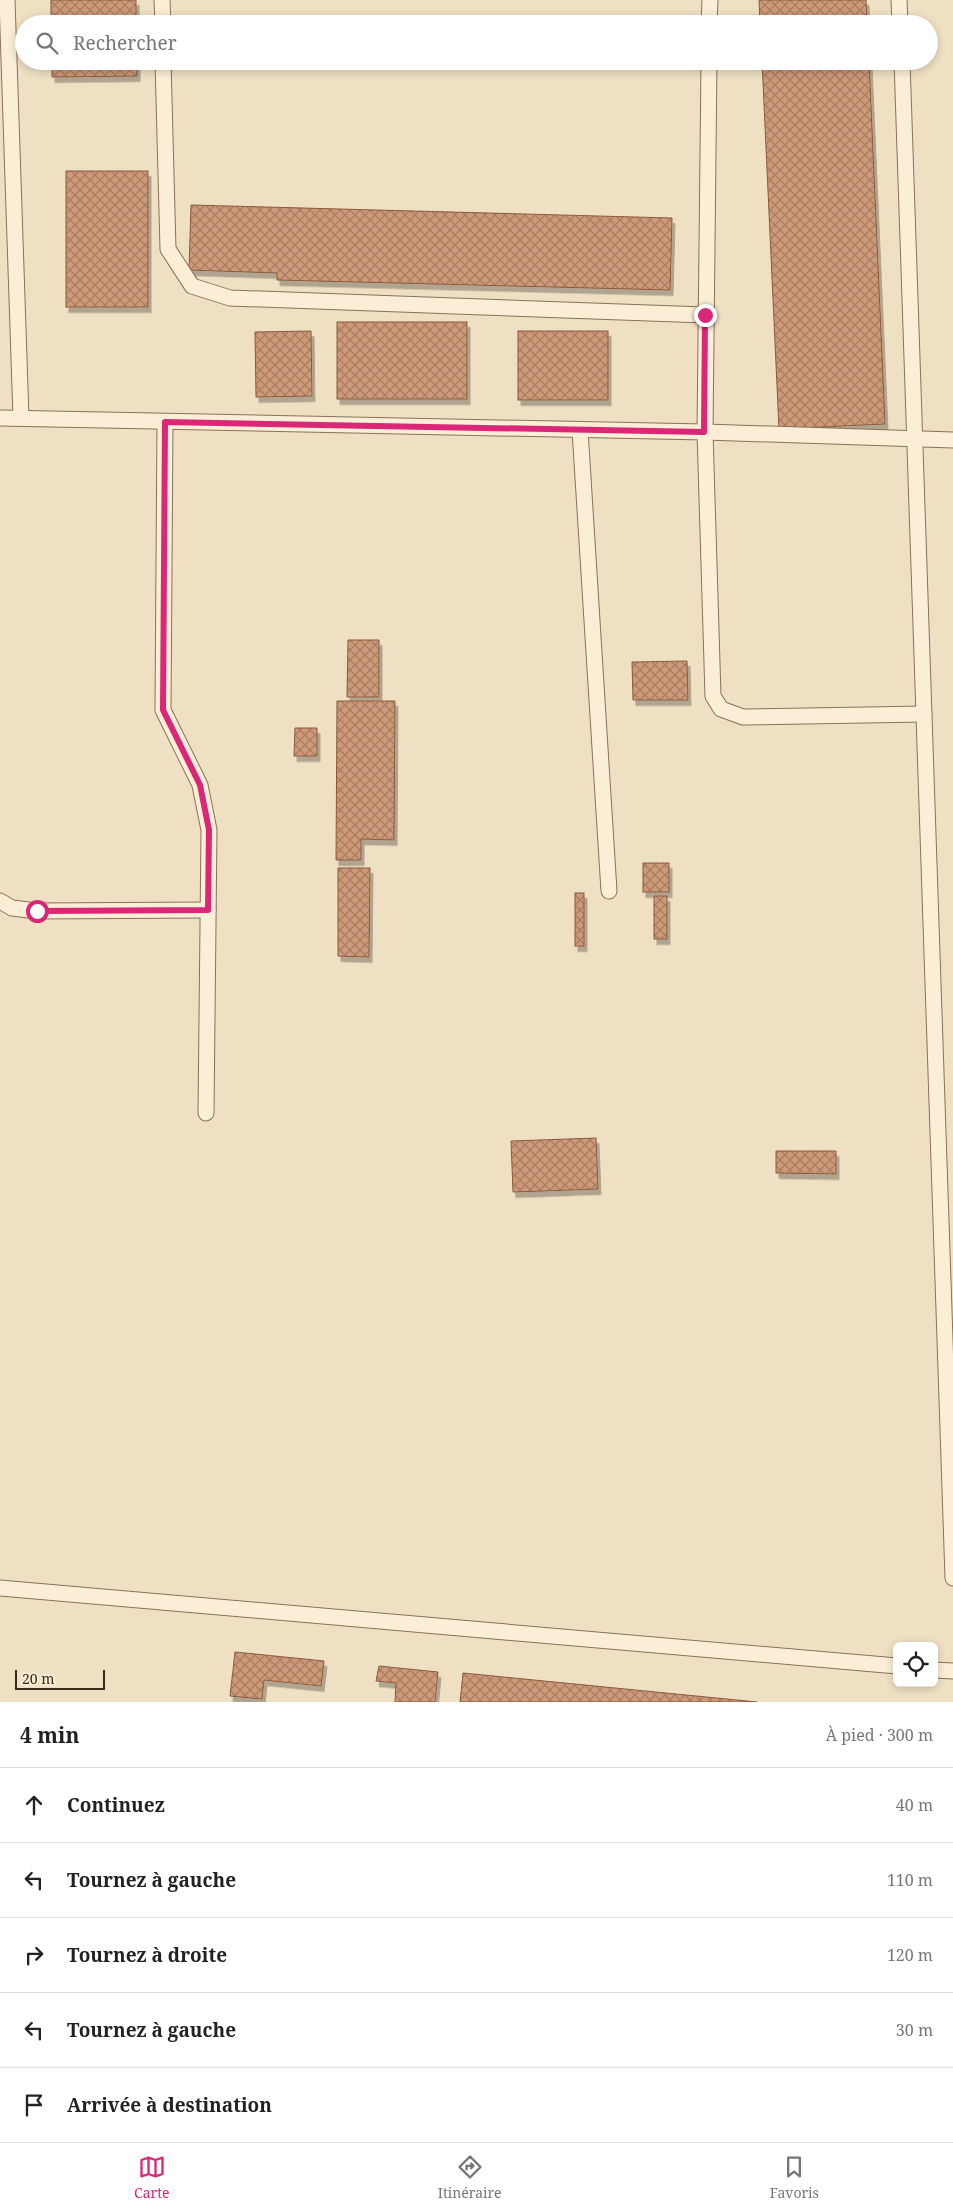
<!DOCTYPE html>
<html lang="fr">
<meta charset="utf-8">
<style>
body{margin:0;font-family:"Noto Serif",serif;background:#f2f2f2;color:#222}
.controls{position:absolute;right:15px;bottom:15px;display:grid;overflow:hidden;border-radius:8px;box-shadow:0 2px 8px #0003}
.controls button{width:45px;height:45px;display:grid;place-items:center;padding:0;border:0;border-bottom:1px solid #e0e0e0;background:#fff;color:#222;font:25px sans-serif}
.scale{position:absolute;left:15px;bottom:12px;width:90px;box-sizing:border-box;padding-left:5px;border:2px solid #3a2a1e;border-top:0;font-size:14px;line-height:18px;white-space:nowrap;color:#3a2a1e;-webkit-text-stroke:4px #f6ebd3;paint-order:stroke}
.stop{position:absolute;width:15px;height:15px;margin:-11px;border:4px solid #db2777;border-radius:50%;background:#fff}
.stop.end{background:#db2777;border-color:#fff;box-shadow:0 1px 5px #0008}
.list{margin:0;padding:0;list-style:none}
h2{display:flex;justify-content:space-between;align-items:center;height:65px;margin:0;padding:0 20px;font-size:21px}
h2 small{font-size:16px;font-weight:400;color:#767676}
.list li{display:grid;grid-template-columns:32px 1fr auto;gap:15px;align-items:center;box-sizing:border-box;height:75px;padding:0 20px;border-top:1px solid #e0e0e0}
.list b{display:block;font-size:19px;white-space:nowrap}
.list em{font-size:16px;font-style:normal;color:#767676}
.icon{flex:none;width:28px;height:28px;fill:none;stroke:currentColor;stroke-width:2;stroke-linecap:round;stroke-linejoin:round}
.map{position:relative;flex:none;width:953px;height:1702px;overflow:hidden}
.search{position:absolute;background:#fff;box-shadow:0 2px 8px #0003;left:15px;right:15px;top:15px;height:55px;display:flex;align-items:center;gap:12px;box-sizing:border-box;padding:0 18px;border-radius:28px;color:#767676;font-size:19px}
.sheet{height:440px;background:#fff}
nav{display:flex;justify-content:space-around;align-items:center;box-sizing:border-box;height:70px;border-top:1px solid #e0e0e0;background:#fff;font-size:14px;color:#767676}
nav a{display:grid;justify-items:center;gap:2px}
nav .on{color:#db2777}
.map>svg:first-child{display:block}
</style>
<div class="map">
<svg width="953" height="1702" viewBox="0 0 953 1702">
<defs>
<pattern id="building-cross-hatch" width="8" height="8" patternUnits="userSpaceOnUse" patternTransform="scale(1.25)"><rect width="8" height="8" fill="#ce9978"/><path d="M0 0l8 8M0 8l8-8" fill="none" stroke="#a87d62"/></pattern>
<filter id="shadow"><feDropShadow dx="3" dy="5.5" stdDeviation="0" flood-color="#0004"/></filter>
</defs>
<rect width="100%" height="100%" fill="#efe0c3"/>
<g fill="url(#building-cross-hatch)" stroke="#8a5a3e" filter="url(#shadow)">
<rect x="51" y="0" width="85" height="24"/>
<path d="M759,0H866L867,24H760Z"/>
<path d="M52,61H137V76L52,77Z"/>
<path d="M762,61H869L885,424L779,429Z"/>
<rect x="66" y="171" width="82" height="136"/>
<path d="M191,205L672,218L670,290L277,280V273L189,270Z"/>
<rect x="337" y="322" width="130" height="77"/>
<path d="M311,331L312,396L256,397L255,332Z"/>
<rect x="518" y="331" width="90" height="69"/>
<path d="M348,640H379V697H347Z"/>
<path d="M687,661L688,700H633L632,662Z"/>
<path d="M337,701H395L394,840L361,839V860H336Z"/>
<path d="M295,728H317V756H294Z"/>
<rect x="643" y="863" width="26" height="29"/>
<path d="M338,868H370L369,957L338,956Z"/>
<rect x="575" y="893" width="9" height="53"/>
<rect x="654" y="896" width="13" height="43"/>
<path d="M596,1138L598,1189L513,1192L511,1141Z"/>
<path d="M776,1151H836V1174L776,1173Z"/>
<path d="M235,1652L324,1661L321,1686L264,1680L262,1699L230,1696Z"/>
<path d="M379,1666L438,1672L435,1702H395L396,1683L376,1681Z"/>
<path d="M463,1673L757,1702H460Z"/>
</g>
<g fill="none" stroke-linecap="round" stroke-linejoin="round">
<defs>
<g id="service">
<path d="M7,0L21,418"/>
<path d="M162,0L163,24"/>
<path d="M899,0L900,24"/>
<path d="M709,24L710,0"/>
<path d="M163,61L168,249L192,286L230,298L705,315"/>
<path d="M709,61L705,432L713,696L721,709L743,717L924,714"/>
<path d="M902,61L953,1578"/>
<path d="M0,418L705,432L953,440"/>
<path d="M165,422L163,710L200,785L209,830L206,1113"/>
<path d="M580,430L609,891"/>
<path d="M0,901L12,908L37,911L208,910"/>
<path d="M0,1588L897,1666"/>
<path d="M934,1670L953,1671"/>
</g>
</defs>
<use href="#service" stroke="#8a7159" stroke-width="17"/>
<use href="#service" stroke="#faeed7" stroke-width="15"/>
</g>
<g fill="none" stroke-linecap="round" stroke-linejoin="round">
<path stroke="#db2777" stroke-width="6" d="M37,911L208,910L209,830L200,785L163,710L165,422L704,432L705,315"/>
</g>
</svg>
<div class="controls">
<button><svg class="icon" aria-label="locate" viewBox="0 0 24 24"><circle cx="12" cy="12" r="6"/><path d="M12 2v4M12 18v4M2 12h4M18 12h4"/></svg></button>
</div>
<div class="scale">20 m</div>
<div class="stop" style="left:37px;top:911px"></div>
<div class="stop end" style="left:705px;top:315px"></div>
<div class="search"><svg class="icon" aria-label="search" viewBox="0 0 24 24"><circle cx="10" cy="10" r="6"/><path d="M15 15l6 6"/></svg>Rechercher</div>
</div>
<section class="sheet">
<h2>4 min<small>À pied · 300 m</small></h2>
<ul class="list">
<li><svg class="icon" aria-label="ahead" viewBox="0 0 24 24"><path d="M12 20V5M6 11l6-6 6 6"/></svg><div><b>Continuez</b></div><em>40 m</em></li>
<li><svg class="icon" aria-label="left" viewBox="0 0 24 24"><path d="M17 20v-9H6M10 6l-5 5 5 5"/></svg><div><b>Tournez à gauche</b></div><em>110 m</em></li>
<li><svg class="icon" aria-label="right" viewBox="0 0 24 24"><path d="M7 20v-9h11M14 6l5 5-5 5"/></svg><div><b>Tournez à droite</b></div><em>120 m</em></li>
<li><svg class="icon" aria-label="left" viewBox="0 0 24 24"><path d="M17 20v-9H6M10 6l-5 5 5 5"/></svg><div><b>Tournez à gauche</b></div><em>30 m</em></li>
<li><svg class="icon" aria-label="arrive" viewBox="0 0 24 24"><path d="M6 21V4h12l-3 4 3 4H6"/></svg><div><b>Arrivée à destination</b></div></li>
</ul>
</section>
<nav>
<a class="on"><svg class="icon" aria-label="map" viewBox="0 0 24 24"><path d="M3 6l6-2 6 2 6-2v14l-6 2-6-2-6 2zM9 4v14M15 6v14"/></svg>Carte</a>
<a><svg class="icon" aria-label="directions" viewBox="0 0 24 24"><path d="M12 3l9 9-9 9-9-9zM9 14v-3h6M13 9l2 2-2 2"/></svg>Itinéraire</a>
<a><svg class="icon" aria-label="saved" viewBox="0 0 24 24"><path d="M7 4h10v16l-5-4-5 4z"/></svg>Favoris</a>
</nav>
